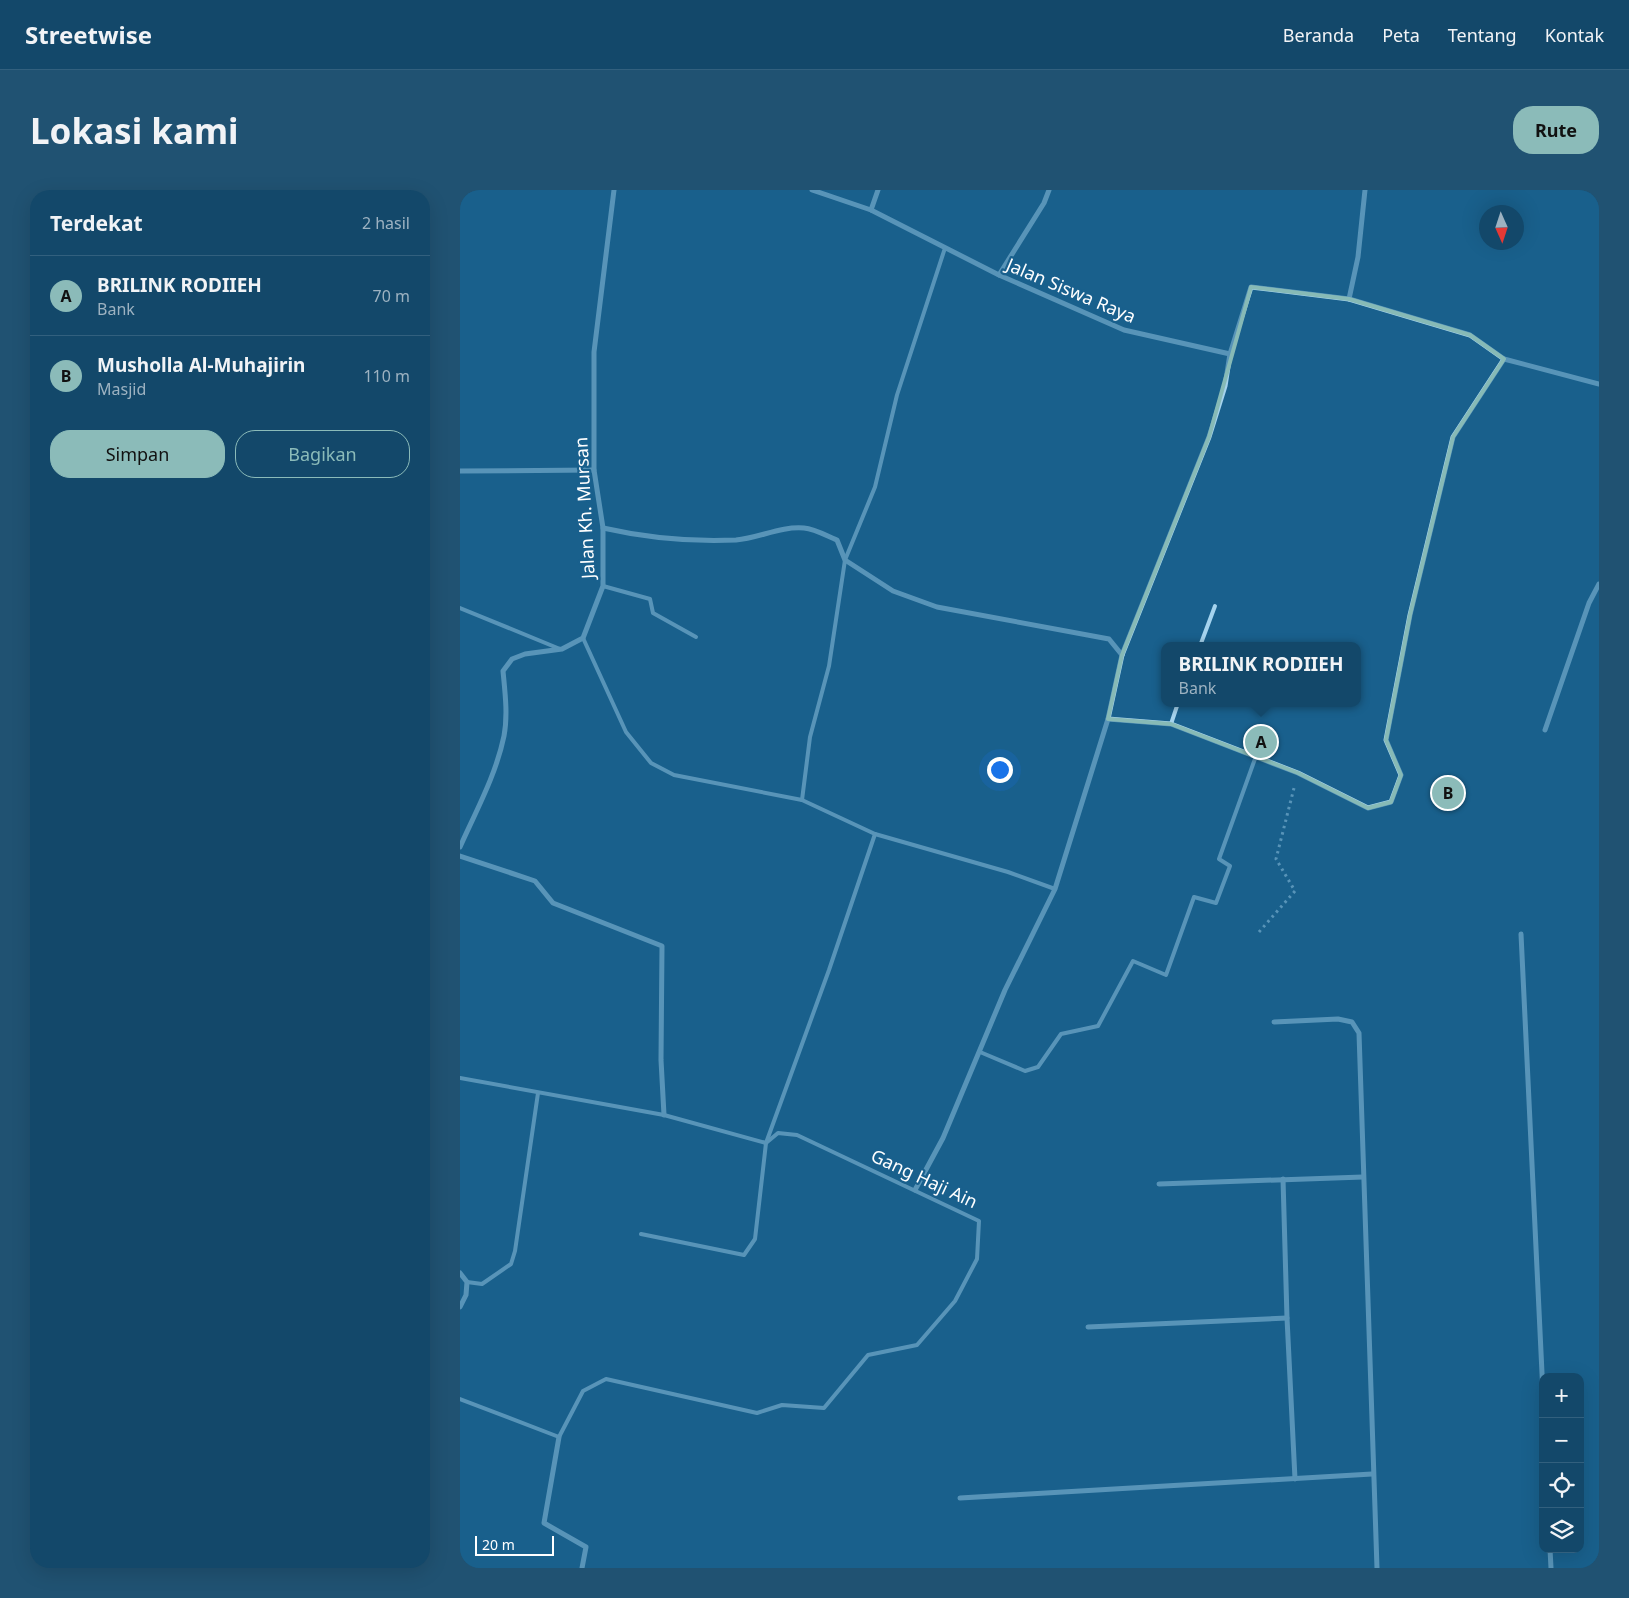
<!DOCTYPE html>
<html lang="id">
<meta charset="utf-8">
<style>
body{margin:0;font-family:"Noto Sans",sans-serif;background:#205272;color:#f1f3f6}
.controls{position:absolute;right:15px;bottom:15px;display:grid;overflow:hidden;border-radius:10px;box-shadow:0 5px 20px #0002}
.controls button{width:45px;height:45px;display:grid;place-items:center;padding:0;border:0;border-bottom:1px solid #32607e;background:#13486a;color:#f1f3f6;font:25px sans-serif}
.compass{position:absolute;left:1019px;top:15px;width:45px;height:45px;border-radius:50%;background:#13486a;box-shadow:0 5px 20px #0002;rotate:177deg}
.scale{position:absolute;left:15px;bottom:12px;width:79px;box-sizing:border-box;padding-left:5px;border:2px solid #fff;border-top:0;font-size:14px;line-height:18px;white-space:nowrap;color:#fff;-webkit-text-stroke:4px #19608d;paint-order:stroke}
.you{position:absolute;left:539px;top:579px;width:18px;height:18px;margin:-12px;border:4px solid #fff;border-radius:50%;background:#1a73e8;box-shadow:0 0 0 8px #1a73e833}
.badge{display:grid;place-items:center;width:32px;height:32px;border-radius:50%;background:#8bbbb9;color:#111;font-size:16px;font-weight:700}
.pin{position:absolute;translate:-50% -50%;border:2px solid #fff;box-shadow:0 1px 5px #0006}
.popup{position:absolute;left:701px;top:452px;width:200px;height:65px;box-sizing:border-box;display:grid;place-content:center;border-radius:10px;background:#13486a;filter:drop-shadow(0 1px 4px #0005);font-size:16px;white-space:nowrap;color:#9db2c1}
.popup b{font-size:19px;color:#f1f3f6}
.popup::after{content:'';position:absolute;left:50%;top:100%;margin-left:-10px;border:10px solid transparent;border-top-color:#13486a}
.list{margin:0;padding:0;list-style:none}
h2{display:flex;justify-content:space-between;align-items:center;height:65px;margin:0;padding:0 20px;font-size:21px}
h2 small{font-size:16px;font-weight:400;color:#9db2c1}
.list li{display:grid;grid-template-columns:32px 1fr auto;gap:15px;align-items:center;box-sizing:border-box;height:80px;padding:0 20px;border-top:1px solid #32607e}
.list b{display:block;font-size:19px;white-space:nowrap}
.list p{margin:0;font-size:16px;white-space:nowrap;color:#9db2c1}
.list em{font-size:16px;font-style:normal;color:#9db2c1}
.actions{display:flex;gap:10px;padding:15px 20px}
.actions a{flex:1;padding:11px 0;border:1px solid #8bbbb9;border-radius:20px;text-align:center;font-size:18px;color:#8bbbb9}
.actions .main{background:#8bbbb9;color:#111}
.icon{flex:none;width:28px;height:28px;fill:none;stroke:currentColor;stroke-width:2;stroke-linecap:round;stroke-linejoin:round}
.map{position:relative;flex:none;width:1139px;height:1378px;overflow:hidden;border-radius:20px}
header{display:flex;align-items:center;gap:30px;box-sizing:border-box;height:70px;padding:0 25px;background:#13486a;border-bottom:1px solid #32607e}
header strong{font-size:24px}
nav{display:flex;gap:28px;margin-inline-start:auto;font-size:18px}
.intro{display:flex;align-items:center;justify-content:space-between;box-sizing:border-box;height:120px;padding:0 30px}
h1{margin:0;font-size:35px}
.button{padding:12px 22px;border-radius:20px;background:#8bbbb9;color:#111;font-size:18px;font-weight:700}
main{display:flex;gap:30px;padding:0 30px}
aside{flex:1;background:#13486a;border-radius:20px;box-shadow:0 5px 20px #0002}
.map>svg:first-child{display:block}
</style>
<header>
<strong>Streetwise</strong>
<nav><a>Beranda</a><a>Peta</a><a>Tentang</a><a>Kontak</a></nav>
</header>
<div class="intro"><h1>Lokasi kami</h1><a class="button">Rute</a></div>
<main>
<aside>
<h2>Terdekat<small>2 hasil</small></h2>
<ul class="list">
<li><span class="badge">A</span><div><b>BRILINK RODIIEH</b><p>Bank</p></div><em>70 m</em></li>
<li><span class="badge">B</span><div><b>Musholla Al-Muhajirin</b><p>Masjid</p></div><em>110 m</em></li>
</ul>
<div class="actions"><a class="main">Simpan</a><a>Bagikan</a></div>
</aside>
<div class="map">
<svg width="1139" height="1378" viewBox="0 0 1139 1378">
<rect width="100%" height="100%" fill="#19608d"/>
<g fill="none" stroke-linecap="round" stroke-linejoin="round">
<path stroke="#a5d3ee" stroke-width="3" stroke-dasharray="2.5 4" stroke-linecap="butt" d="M799,742L835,701L816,669L834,598"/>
<g stroke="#a5d3ee" stroke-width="4">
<path d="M143,396L190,409L193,423L236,447"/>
<path d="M0,418L100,459"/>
<path d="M123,448L166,542L191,573L214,585L342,610L415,644L548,682L595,699"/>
<path d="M740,456L755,416"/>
<path d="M711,534L718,513"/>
<path d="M342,610L350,547L369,476L385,370L415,297L437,205L485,58"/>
<path d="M520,862L565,881L578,877L601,844L638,836L673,771L706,785L734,707L756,713L770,676L759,669L796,566"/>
<path d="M0,888L204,925L306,953L318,943L337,945L519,1031L517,1069L495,1111L457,1155L408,1165L364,1218L322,1215L297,1223L146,1189L123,1201L99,1247L0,1209"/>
<path d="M181,1044L284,1065L295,1049L306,953L369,780L415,644"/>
<path d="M7,1092L22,1094L51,1074L55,1061L78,903"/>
</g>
<g stroke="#a5d3ee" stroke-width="5">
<path d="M352,0L411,20L539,85L664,140L770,164L791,97L889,109L1010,145L1044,169L1139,194"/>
<path d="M411,20L418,0"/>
<path d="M539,85L584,13L589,0"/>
<path d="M889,109L898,67L905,0"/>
<path d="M0,281L134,280"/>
<path d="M143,338C187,348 231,352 276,350C299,348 321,336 344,338C355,339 367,346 377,350L385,370L433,401L477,417L649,449L662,465"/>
<path d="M648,529L711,534L838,583L908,618L931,612L941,585L926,550L950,425L993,247L1044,169"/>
<path d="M1085,540L1129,413L1139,394"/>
<path d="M0,657C16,621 36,585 44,546C48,525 45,502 43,481L52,469L65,464L102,459L123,448L143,396V338L134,280V162L154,0"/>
<path d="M0,666L75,691L93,713L202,756L201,870L204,925"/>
<path d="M1061,744L1083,1204"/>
<path d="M814,832L878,829L892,832L899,843L917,1378"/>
<path d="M823,989L827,1128L835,1289"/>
<path d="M699,994L903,987"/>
<path d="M455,1000L483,948L545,800L595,699L648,529L662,465L749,247L765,196L770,164"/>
<path d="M0,1083L7,1092L6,1105L0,1117"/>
<path d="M628,1137L827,1128"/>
<path d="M99,1247L84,1333L126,1357L122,1378"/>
<path d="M500,1308L912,1284"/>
<path d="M1090,1359L1091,1378"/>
</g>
</g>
<path d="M0 0H1139V1378H0ZM791,97L889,109L1010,145L1044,169L993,247L950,425L926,550L941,585L931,612L908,618L838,583L711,534L648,529L662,465L749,247Z" fill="#19608d" fill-opacity=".55" fill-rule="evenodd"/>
<path fill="none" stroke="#87bab6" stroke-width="4" stroke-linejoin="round" d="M791,97L889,109L1010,145L1044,169L993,247L950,425L926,550L941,585L931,612L908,618L838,583L711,534L648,529L662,465L749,247Z"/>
<g text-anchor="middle" stroke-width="4.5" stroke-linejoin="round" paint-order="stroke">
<g font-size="18" fill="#fff" stroke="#19608d">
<text transform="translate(611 101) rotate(23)" y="6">Jalan Siswa Raya</text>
<text transform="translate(125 318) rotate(-93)" y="6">Jalan Kh. Mursan</text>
<text transform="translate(464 989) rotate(25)" y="6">Gang Haji Ain</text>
</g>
</g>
</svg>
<div class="controls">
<button>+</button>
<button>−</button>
<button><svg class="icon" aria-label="locate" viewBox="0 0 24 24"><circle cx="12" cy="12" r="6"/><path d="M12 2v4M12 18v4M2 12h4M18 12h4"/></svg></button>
<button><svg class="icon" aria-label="layers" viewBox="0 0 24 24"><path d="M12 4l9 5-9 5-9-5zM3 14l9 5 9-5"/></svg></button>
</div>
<svg class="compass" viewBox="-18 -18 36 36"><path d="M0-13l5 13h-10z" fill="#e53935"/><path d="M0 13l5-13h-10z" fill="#9db2c1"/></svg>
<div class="scale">20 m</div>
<div class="you"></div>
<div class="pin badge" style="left:801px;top:552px">A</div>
<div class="popup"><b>BRILINK RODIIEH</b>Bank</div>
<div class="pin badge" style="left:988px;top:603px">B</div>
</div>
</main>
